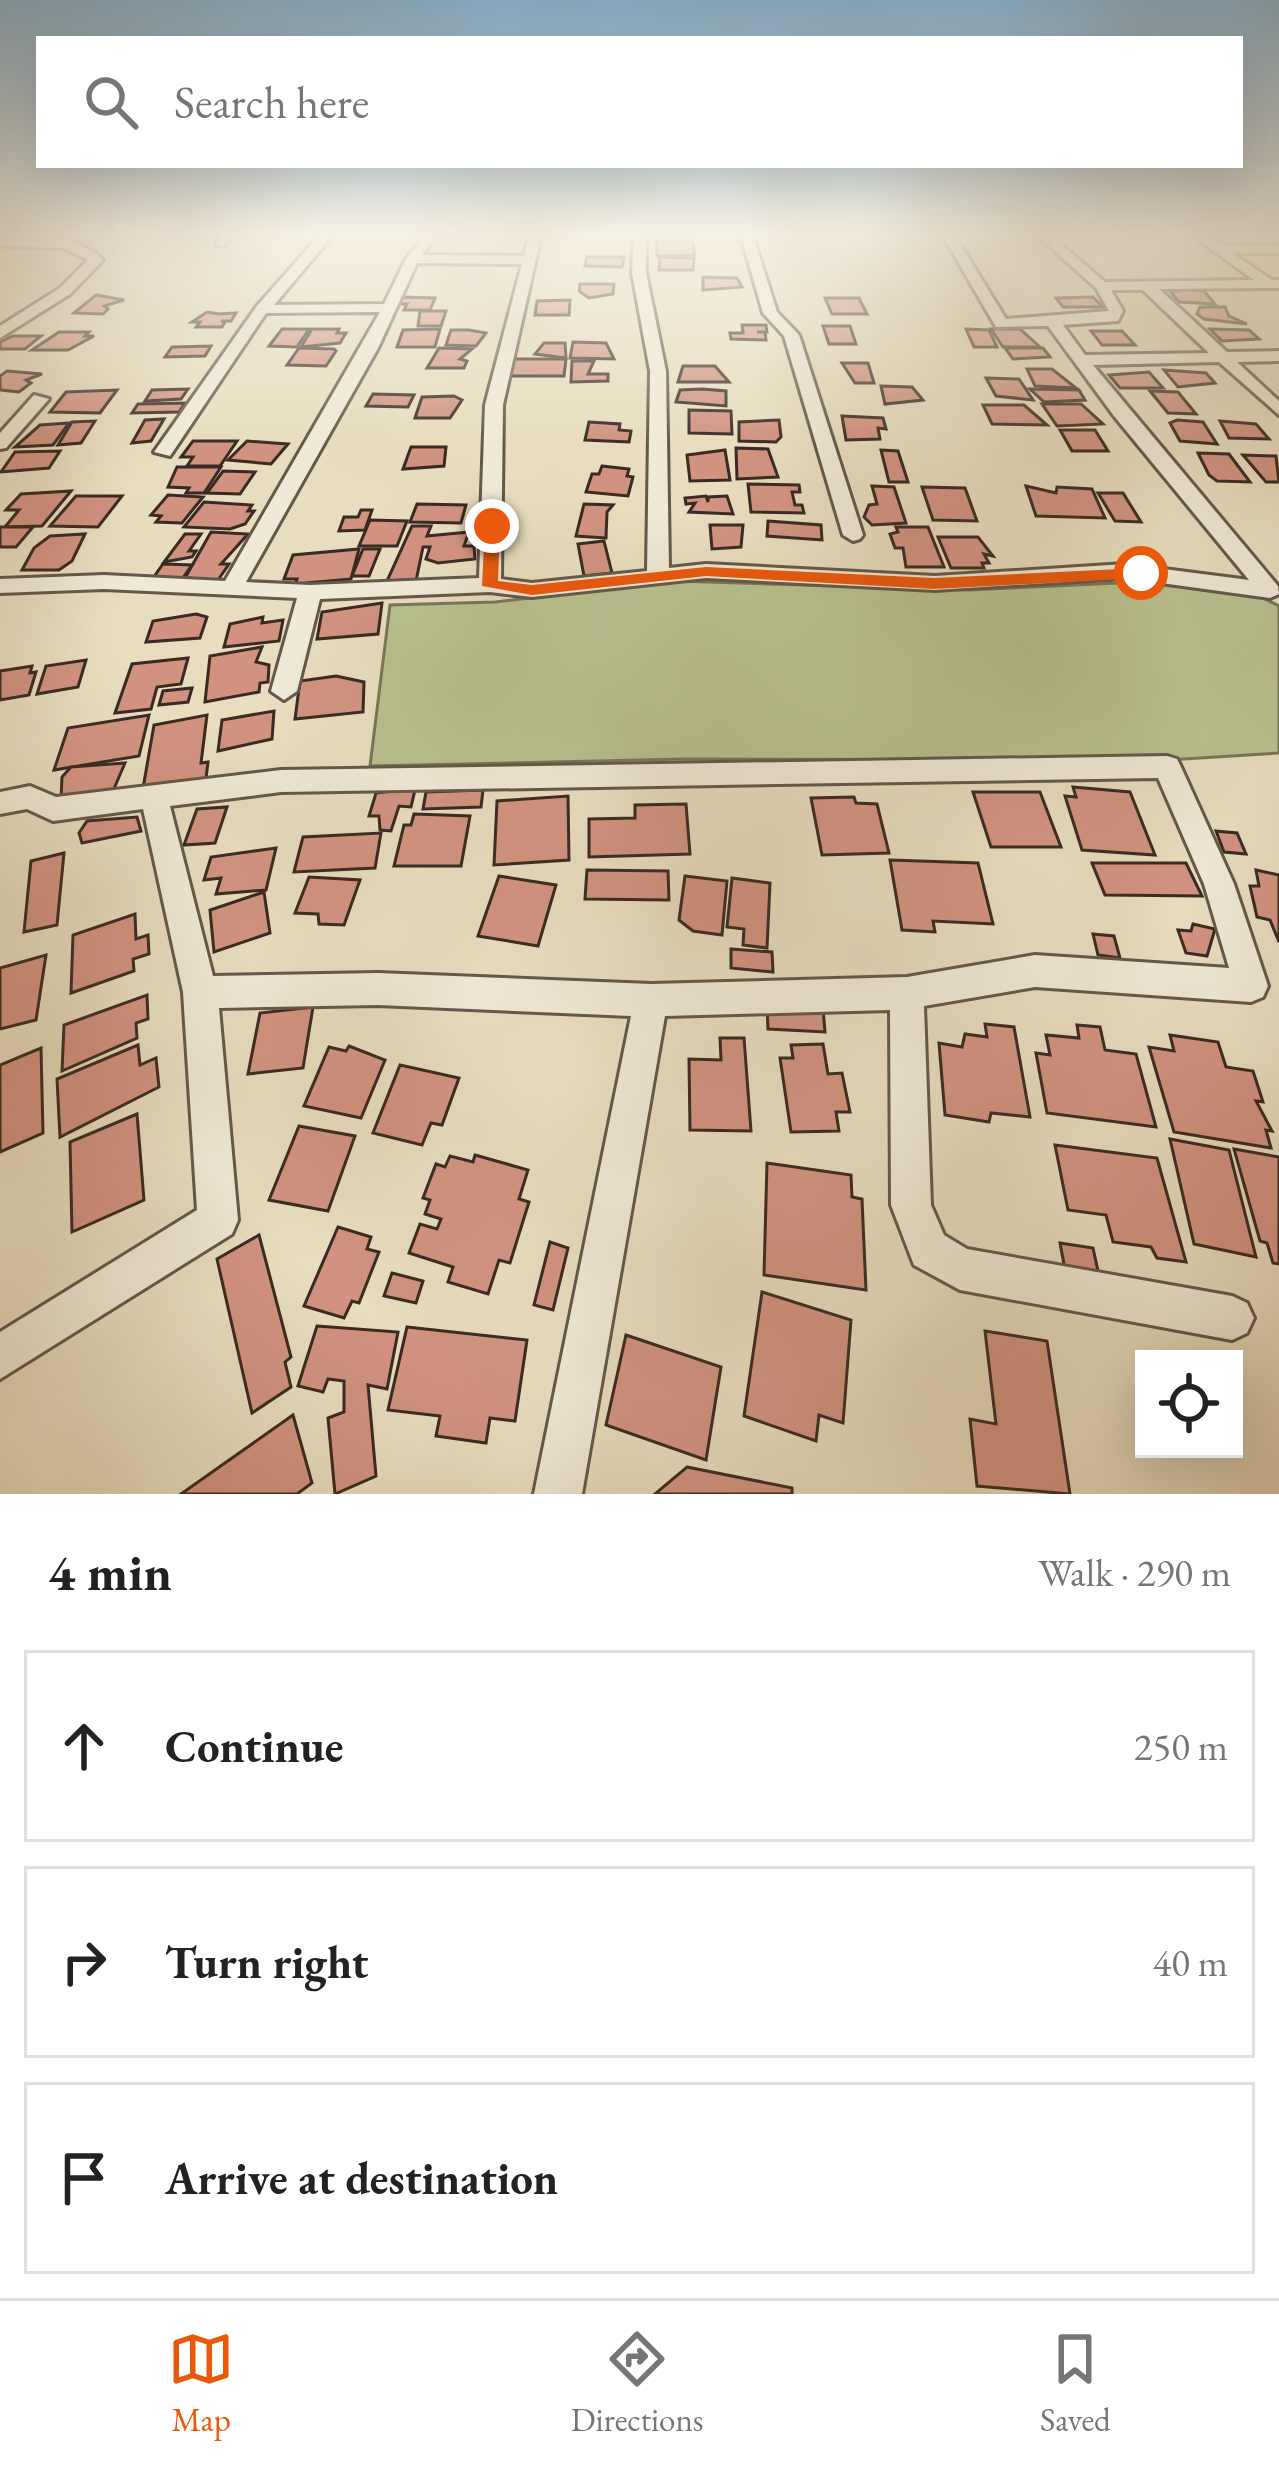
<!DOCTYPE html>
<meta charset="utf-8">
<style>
body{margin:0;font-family:"EB Garamond",serif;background:#f6f6f6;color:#222}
.controls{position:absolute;right:36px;bottom:36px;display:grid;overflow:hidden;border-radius:0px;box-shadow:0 12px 48px #0002}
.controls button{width:108px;height:108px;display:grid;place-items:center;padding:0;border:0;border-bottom:3px solid #e0e0e0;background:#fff;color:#222;font:60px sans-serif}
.stop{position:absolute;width:36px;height:36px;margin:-27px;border:9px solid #ea580c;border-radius:50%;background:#fff}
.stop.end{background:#ea580c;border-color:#fff;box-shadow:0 3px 12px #0008}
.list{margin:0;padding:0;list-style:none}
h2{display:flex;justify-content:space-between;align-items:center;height:156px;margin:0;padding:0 48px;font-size:51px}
h2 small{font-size:39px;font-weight:400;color:#767676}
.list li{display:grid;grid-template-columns:78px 1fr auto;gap:36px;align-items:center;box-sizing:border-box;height:192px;margin:0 24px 24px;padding:0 24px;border:3px solid #e0e0e0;border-radius:0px}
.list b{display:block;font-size:45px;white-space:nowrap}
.list em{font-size:39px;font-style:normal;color:#767676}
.icon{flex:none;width:66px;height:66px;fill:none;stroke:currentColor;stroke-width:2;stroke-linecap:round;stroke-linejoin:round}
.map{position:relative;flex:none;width:1279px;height:1494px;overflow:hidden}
.search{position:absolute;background:#fff;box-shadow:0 12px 48px #0002;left:36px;right:36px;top:36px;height:132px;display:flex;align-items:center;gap:30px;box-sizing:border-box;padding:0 42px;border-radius:0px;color:#767676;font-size:45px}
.sheet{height:804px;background:#fff}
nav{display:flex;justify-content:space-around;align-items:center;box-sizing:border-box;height:168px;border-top:3px solid #e0e0e0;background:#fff;font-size:33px;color:#767676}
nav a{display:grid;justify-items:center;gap:6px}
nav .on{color:#ea580c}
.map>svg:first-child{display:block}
</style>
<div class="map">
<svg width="1279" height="1494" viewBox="0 0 1279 1494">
<rect width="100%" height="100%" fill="#e8ddbe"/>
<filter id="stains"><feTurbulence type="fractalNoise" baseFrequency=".00167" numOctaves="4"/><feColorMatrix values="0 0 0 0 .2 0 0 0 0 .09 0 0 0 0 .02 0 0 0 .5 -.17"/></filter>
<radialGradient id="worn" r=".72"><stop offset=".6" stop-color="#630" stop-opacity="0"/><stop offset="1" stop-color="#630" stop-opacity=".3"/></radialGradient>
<path fill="#b9c08f" stroke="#797658" stroke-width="3" d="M675,581L970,590L1140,582L1261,597L1279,606V753L1168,760L685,759L370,766L390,605L495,602Z"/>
<g fill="#d19380" stroke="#392b22" stroke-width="3">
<path d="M656,241H692L695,255L657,256Z"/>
<path d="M587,257H624L622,267L585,266Z"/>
<path d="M660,257L694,258L693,270H659Z"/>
<path d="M703,277L737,278L742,287L703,290Z"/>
<path d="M580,284H614L613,294L589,298L579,291Z"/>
<path d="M1175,288L1204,291L1215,304L1179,302L1170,291H1178Z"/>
<path d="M96,295L124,300L104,306L108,309L103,314L74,313Z"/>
<path d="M401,297L435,298L430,310H404L407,304H397Z"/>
<path d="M1093,297L1103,307H1063L1056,298Z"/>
<path d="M825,298H859L867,314H832Z"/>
<path d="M570,300L569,315H535L537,301Z"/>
<path d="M1200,307H1225L1229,316L1247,324L1204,319L1197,314Z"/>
<path d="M420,311H446L441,326H418Z"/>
<path d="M207,312L219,314L236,313L231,321H221L225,322L222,327H196L200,322H192Z"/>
<path d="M742,325H766L767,332H757H765L766,340L731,339L730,333H743Z"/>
<path d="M823,326H850L856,344H829Z"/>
<path d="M282,329H309L297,347L269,346Z"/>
<path d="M312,329H339L337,333H346L340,343L301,347Z"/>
<path d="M440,329L435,347H397L403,330Z"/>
<path d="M966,329L989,330L997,347H974Z"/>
<path d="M991,329H1020L1040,347H1003Z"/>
<path d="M1210,329L1249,330L1259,339L1222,341Z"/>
<path d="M451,330H469L486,333L476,346L446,345Z"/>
<path d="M1091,331H1122L1135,345H1102Z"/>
<path d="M59,332H89L85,336H94L68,350H32Z"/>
<path d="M13,336H41L25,349H0V342Z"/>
<path d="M573,342L606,343L614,359L570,358Z"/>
<path d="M544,343H565L566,358L535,354Z"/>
<path d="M211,346L205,356L165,357L172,347Z"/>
<path d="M299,348L334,349L336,351L326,366L287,365Z"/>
<path d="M439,348L472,349L460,359L467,361L464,368H427Z"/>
<path d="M1005,348H1043L1050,357L1013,359Z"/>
<path d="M513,359H566L564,376H508Z"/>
<path d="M572,361H594L588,374H608V381L571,382Z"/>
<path d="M842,363H868L874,383H855Z"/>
<path d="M683,366H715L729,382H678Z"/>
<path d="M1027,369H1052L1076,388L1035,386Z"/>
<path d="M1164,370L1206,373L1215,383L1178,387Z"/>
<path d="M7,371L42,374L26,380L31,383L19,392L0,390V376Z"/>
<path d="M1149,372L1163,388H1120L1109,375Z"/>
<path d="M986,378L1019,379L1033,400L996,396Z"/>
<path d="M881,386L912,387L923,400L885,404Z"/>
<path d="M188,389L181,399L145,401L152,390Z"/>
<path d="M702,389L726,391V406L676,402L680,390Z"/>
<path d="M1030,389L1079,390L1085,400L1044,402Z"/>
<path d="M117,390L100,413L50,412L66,392Z"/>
<path d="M1150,391L1178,392L1196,414L1168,413Z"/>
<path d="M373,394L414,395L408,407L366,406Z"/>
<path d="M454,396L462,400L450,418H415L422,397Z"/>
<path d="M185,403L179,412L132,413L138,404Z"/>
<path d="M1042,404H1081L1103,424L1057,426Z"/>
<path d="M983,405H1024L1047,425L992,424Z"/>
<path d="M689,410L731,411L732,434L689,433Z"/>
<path d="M842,416L883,418L886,429L878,428L880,439L846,440Z"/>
<path d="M164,419L151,441L132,443L145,420Z"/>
<path d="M779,420L781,437L776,442L739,441V422Z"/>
<path d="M1177,420L1203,422L1217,444L1180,441L1170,423Z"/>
<path d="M95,421L81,443L58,445L72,422Z"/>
<path d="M1220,421L1256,424L1269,439L1229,438Z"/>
<path d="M589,422L620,424L619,430L631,431L629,442L585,440Z"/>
<path d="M69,423L53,445L15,447L40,425Z"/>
<path d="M1060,430H1095L1108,451H1072Z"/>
<path d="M193,441H237L220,466H187L193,457H181Z"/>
<path d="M247,441L288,444L271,464L228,460Z"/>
<path d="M411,447H446L444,466L403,469Z"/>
<path d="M736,448L768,449L778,477L737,479Z"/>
<path d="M725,450L730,480L690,481L687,455Z"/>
<path d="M881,450L898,451L908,482H889Z"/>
<path d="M60,451L49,468L1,472L15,452Z"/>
<path d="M1198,453L1229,454L1250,482L1217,481L1209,475Z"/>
<path d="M1243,455L1276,456L1279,482H1266Z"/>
<path d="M602,466L629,469L627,476L633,477L628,496L586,492L592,474H599Z"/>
<path d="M177,467H221L204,493H186L189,488L168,487Z"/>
<path d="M223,471L255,472L240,494L207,493Z"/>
<path d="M748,484L799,485L800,492H792L795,505H802L804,513L751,512Z"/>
<path d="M872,486L894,487L906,523L872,525L864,517L869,505L877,504Z"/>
<path d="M1026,486L1056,493L1057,487L1092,489L1105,518L1036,516Z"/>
<path d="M922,487L965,488L977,521L933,520Z"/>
<path d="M71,491L42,526L5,527L19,510H6L21,494Z"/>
<path d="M1098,493H1123L1141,522L1115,521Z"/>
<path d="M168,495L203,497L182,523L156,522L161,516L151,515Z"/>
<path d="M76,496H122L98,527L50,526Z"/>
<path d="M706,496L708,502V497L727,496L733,514L689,512L695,503L686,504L685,498Z"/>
<path d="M204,502L252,505L248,511H254L245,524L230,529L184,527Z"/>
<path d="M417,504L466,505L461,523L410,522Z"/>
<path d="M584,504L613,505L607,512L606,538L576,536Z"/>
<path d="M361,510H372L365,530L339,531L344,517H358Z"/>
<path d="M370,520L407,521L397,546H359Z"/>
<path d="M768,521L821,525L822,540L767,536Z"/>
<path d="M710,525H743L741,547L712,549Z"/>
<path d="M412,526H431L427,536L469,532L464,546H474L475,559L438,563L426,559L430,547H423L416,581H387Z"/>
<path d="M0,527H33L16,547H0Z"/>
<path d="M896,527H928L944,567H906L903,548H895L890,534L898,532Z"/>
<path d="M211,532L248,534L221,564H229L218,580L185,578Z"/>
<path d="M85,534L72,561L59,570H22L34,548L50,536Z"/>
<path d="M185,534H201L189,551H196L192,557L164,562Z"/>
<path d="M938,537H978L993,556L984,554L989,563H982L984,568H951Z"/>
<path d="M604,541L612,573L584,576L578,544Z"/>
<path d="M359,549L351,579L295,584L297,579H284L293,555Z"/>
<path d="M363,549H380L369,576H352Z"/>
<path d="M163,564L192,565L182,579L153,578Z"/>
<path d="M382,603L378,634L317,639L322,612Z"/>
<path d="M196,614L207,617L200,638L146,642L153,621Z"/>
<path d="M263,617L262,623L283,620L279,641L224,647L230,624Z"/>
<path d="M262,647L256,662L269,665L268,682L260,683L259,692L205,702L210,656Z"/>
<path d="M188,658L181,684L157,687L151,709L115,713L132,664Z"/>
<path d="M86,660L78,687L37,694L46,666Z"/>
<path d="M32,666L30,673L36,672L29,695L0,700V671Z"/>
<path d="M336,676L364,682L363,712L295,719L300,681Z"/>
<path d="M192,688L188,702L159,705L163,691Z"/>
<path d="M274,711L272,739L218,751L222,720Z"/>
<path d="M149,715L139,756L54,770L68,728Z"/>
<path d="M207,715L201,763L208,762L205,787L142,794L154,725Z"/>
<path d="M125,763L113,791L61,798L62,777L71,767Z"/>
<path d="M1073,787L1130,792L1155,855L1082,850L1065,796L1076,797Z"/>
<path d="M400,790H415L411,807L399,806L391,831L380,830L379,816H369L376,793Z"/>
<path d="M483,790L481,807L423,809L426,792Z"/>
<path d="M973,792H1040L1061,847H991Z"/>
<path d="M568,796L569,860L494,865L497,801Z"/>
<path d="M854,797L856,803L877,804L889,853L822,855L811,798Z"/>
<path d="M686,804L690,854L589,857V819L635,818V805Z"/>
<path d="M227,807L215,843L184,845L197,809Z"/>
<path d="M414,814L470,816L461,866H394L404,825H411Z"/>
<path d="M137,817L141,831L82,843L79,833L87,821Z"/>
<path d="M1216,831L1237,833L1246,854L1224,852Z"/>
<path d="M381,833L375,868L294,872L303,837Z"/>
<path d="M276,848L266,890L216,894L221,878L204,880L211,857Z"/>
<path d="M64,853L57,925L24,932L31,861Z"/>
<path d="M890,860L978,863L993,924L933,921L935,932L902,930Z"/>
<path d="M1092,863H1186L1202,896L1105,895Z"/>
<path d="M587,870L668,871L669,900L585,899Z"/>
<path d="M1256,870L1279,875V942L1270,920L1257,917L1250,886H1259Z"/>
<path d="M499,876L556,885L538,946L478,936Z"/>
<path d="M685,876L727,881L722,935L693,931L679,920Z"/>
<path d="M309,877L360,880L344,925L319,924L318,914L295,913Z"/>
<path d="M732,878L770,883L767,948L743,945L744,929L727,927Z"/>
<path d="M264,892L270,933L214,952L210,910Z"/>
<path d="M135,914L136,939L148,935L149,954L133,959L134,971L71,993L73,935Z"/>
<path d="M1193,924L1215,929L1207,956L1186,953L1178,930L1191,931Z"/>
<path d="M1093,934L1114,936L1120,958L1098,955Z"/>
<path d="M731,949L772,952L773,972L731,968Z"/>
<path d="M46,955L36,1020L0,1029V968Z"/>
<path d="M147,995L148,1019L136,1023L137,1038L62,1071L64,1025Z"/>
<path d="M767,1006L823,1008L825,1032L768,1029Z"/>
<path d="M313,1007L303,1068L248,1074L260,1013Z"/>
<path d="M985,1024L1014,1027L1030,1117L991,1113L989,1122L945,1115L939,1043L962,1047L965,1034L987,1037Z"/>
<path d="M1077,1025L1100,1027L1105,1050L1136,1054L1156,1127L1047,1113L1036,1053L1050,1055L1046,1035L1079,1038Z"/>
<path d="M1170,1035L1218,1042L1226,1067L1253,1071L1263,1102L1256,1101L1272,1131L1266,1130L1271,1148L1174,1132L1149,1047L1174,1051Z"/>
<path d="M720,1038H744L751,1131L690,1130L689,1059L721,1060Z"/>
<path d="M823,1044L828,1074L842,1073L850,1112H836L839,1131L791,1132L780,1058H793L791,1045Z"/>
<path d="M138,1045L140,1065L156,1058L159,1087L60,1137L57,1079Z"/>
<path d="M349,1046L385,1060L361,1118L304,1106L329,1047L346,1051Z"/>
<path d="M41,1048L43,1133L0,1152V1065Z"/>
<path d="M400,1065L459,1078L442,1125L431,1123L422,1145L373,1133Z"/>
<path d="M137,1114L144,1200L72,1232L70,1142Z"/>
<path d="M299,1126L355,1136L328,1211L269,1200Z"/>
<path d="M1170,1139L1229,1150L1256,1257L1194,1244Z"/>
<path d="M1055,1145L1157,1158L1186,1262L1157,1258L1151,1247L1113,1242L1106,1215L1068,1210Z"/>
<path d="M1234,1149L1279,1157V1264L1273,1263L1267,1243L1260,1241Z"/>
<path d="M475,1155L528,1170L519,1199L529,1202L510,1263L499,1260L488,1294L448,1282L453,1267L409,1253L420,1224L437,1229L441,1219L425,1214L430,1200L423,1198L436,1164L445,1167L450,1156L473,1162Z"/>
<path d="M767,1163L851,1175L852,1197L862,1199L866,1290L764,1275Z"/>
<path d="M338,1227L371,1237L367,1249L379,1252L359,1303L352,1301L344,1318L304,1306Z"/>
<path d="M259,1235L291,1357L285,1362L291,1387L252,1413L217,1259Z"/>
<path d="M550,1242L568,1248L553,1310L534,1305Z"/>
<path d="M1060,1243L1093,1248L1101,1285L1067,1280Z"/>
<path d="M392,1273L423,1281L416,1303L384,1296Z"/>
<path d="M762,1292L851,1320L843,1423L819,1415L816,1441L744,1416Z"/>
<path d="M317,1326L398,1332L387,1389L368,1385L376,1476L335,1494L328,1418L344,1412V1381L328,1379L323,1392L298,1386Z"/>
<path d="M407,1327L527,1340L515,1421L490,1418L486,1443L436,1436L440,1416L388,1410Z"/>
<path d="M985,1331L1047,1341L1070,1494L977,1486L970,1419L996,1424Z"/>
<path d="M626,1335L721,1367L706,1460L606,1425Z"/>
<path d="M293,1415L312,1483L297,1494H181Z"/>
<path d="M687,1467L792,1488V1494H655Z"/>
</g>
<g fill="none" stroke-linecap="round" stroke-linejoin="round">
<defs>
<g id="minor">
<path d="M221,236H235L224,245H216Z"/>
<path d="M319,236H332L274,305L384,304L406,259L424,236H436L422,255L524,256L529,236H541L503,405L501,579L532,583L647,571L650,371L632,273L634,236H646V273L666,371L669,568L706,564L935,576L1125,564L1249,580L1114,416L1048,326L996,327L943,236H955L1006,319L1109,311L1096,288L1038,236H1051L1105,282L1254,280L1193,236H1207L1221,245H1279V253H1232L1272,280H1279V288L1159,289L1227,352L1279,351V361L1237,362L1279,401V415L1219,362L1093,365L1278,586L1279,594L1270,598L1125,578L935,590L706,578L532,597L490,592L320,599L297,691L284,700L271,691L297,598L104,589L0,593V579L104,575L225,581L380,312L266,313L170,456L154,452L257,306ZM417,263L522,264L485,405L479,578L310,585L246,582L378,348ZM1111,290H1143L1209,353L1085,355L1063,325L1118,321L1123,311Z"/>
<path d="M741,236H753L777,312L799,335L863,535L860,539L853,541L843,535L784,336L763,313Z"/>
<path d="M0,238C35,238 76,233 103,260L70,294L0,338V326L60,288L88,260L64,248L0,246Z"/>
<path d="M34,395L49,399L6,448L0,449V433Z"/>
<path d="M1167,756L1177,759L1181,767L1234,884L1268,986L1263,997L1251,1002L1035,987L924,1006L931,1205L944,1235L967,1249L1232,1296L1247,1303L1254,1318L1247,1333L1232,1340L960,1290L914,1265L891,1205L890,1010L665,1016L582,1494H534L631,1016L378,1005L219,1008L238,1220L232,1234L0,1379V1332L197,1210L183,992L143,809L53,821L27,809L0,814V792L30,786L56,797L281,770ZM1158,778L1204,884L1229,968L1035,955L907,977L651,984L378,973L213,976L170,806L281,792Z"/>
</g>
</defs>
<use href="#minor" stroke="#655849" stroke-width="6"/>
<use href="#minor" fill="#f0e9d5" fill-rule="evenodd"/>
</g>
<linearGradient id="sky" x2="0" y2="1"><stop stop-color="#89b6d6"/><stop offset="0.53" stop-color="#f5f0e2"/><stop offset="1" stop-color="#f5f0e2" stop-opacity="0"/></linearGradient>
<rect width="1279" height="445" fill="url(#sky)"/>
<path fill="#ea580c" d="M492,521L500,526L498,581L532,585L706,567L934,578L1141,568L1149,573L1141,578L934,589L706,576L532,595L482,586L485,526Z"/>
<rect width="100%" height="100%" filter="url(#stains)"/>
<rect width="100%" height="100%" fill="url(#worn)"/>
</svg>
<div class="controls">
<button><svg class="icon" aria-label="locate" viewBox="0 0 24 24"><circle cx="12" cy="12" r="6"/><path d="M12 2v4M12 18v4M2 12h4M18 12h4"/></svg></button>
</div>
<div class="stop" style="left:1141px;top:573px"></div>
<div class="stop end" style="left:492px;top:526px"></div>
<div class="search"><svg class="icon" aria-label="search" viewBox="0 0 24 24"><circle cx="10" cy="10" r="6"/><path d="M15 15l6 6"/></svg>Search here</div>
</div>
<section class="sheet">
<h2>4 min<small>Walk · 290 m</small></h2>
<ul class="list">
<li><svg class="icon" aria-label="ahead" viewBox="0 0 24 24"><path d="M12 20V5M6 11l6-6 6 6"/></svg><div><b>Continue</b></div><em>250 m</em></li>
<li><svg class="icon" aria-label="right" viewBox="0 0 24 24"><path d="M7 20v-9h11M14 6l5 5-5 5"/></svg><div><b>Turn right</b></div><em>40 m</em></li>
<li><svg class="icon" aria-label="arrive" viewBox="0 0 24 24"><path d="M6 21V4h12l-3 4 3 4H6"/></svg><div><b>Arrive at destination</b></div></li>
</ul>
</section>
<nav>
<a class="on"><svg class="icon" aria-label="map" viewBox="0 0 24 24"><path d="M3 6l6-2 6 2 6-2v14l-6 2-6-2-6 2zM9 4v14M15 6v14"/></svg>Map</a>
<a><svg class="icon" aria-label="directions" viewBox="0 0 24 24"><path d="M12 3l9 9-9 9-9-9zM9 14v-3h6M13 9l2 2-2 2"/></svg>Directions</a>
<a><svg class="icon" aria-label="saved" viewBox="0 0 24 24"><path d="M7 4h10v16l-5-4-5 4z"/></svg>Saved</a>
</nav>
